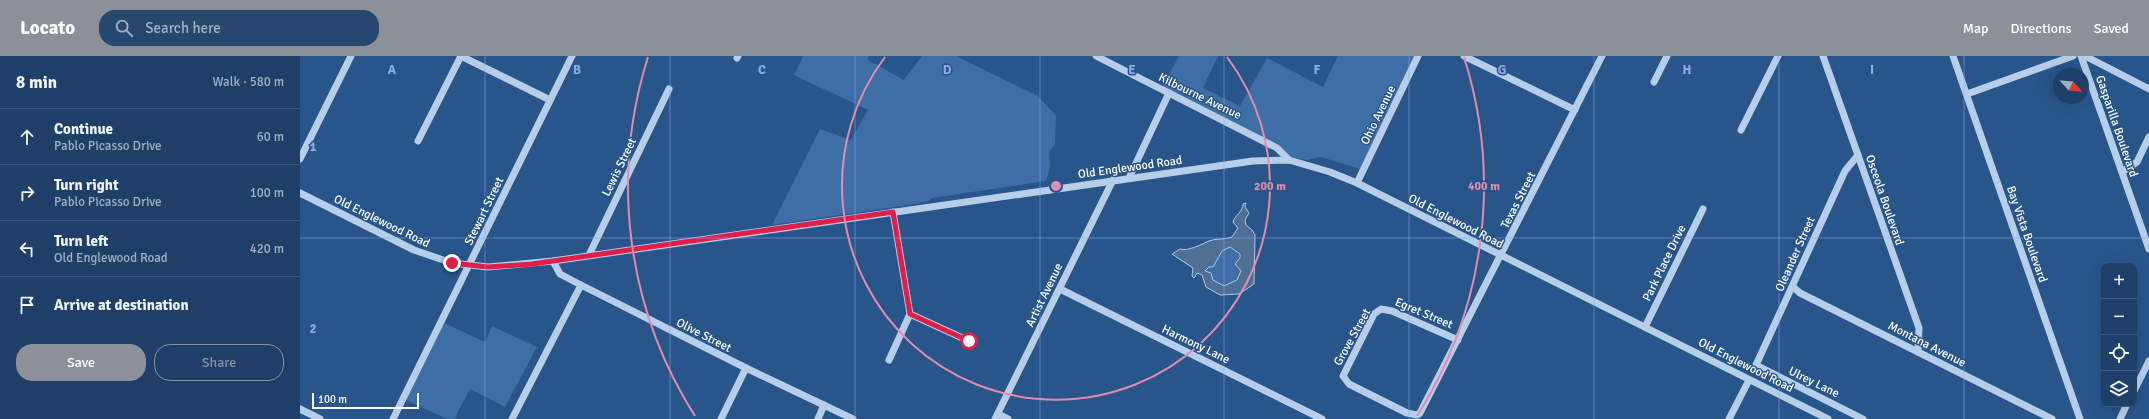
<!DOCTYPE html>
<meta charset="utf-8">
<style>
body{margin:0;font-family:Signika,sans-serif;background:#26476e;color:#f1f3f6}
.controls{position:absolute;right:12px;bottom:12px;display:grid;overflow:hidden;border-radius:8px;box-shadow:0 4px 16px #0002}
.controls button{width:36px;height:36px;display:grid;place-items:center;padding:0;border:0;border-bottom:1px solid #3c597c;background:#1e4068;color:#f1f3f6;font:20px sans-serif}
.compass{position:absolute;left:1753px;top:12px;width:36px;height:36px;border-radius:50%;background:#1e4068;box-shadow:0 4px 16px #0002;rotate:116deg}
.scale{position:absolute;left:12px;bottom:10px;width:107px;box-sizing:border-box;padding-left:4px;border:2px solid #fff;border-top:0;font-size:11px;line-height:14px;white-space:nowrap;color:#fff;-webkit-text-stroke:3px #28558a;paint-order:stroke}
.stop{position:absolute;width:12px;height:12px;margin:-9px;border:3px solid #e11d48;border-radius:50%;background:#fff}
.stop.end{background:#e11d48;border-color:#fff;box-shadow:0 1px 4px #0008}
.list{margin:0;padding:0;list-style:none}
h2{display:flex;justify-content:space-between;align-items:center;height:52px;margin:0;padding:0 16px;font-size:17px}
h2 small{font-size:13px;font-weight:400;color:#a1afc0}
.list li{display:grid;grid-template-columns:26px 1fr auto;gap:12px;align-items:center;box-sizing:border-box;height:56px;padding:0 16px;border-top:1px solid #3c597c}
.list b{display:block;font-size:15px;white-space:nowrap}
.list p{margin:0;font-size:13px;white-space:nowrap;color:#a1afc0}
.list em{font-size:13px;font-style:normal;color:#a1afc0}
.actions{display:flex;gap:8px;padding:12px 16px}
.actions a{flex:1;padding:9px 0;border:1px solid #8c9099;border-radius:16px;text-align:center;font-size:14px;color:#8c9099}
.actions .main{background:#8c9099;color:#fff}
.icon{flex:none;width:22px;height:22px;fill:none;stroke:currentColor;stroke-width:2;stroke-linecap:round;stroke-linejoin:round}
.map{position:relative;flex:none;width:1849px;height:363px;overflow:hidden}
header{display:flex;align-items:center;gap:24px;box-sizing:border-box;height:56px;padding:0 20px;background:#8c9099;color:#fff}
header strong{font-size:19px}
nav{display:flex;gap:22px;margin-inline-start:auto;font-size:14px}
.search{width:280px;height:36px;background:#26476e;display:flex;align-items:center;gap:10px;box-sizing:border-box;padding:0 14px;border-radius:16px;color:#a1afc0;font-size:15px}
main{display:flex}
aside{flex:1;background:#1e4068}
.map>svg:first-child{display:block}
</style>
<header>
<strong>Locato</strong>
<div class="search"><svg class="icon" aria-label="search" viewBox="0 0 24 24"><circle cx="10" cy="10" r="6"/><path d="M15 15l6 6"/></svg>Search here</div>
<nav><a>Map</a><a>Directions</a><a>Saved</a></nav>
</header>
<main>
<aside>
<h2>8 min<small>Walk · 580 m</small></h2>
<ul class="list">
<li><svg class="icon" aria-label="ahead" viewBox="0 0 24 24"><path d="M12 20V5M6 11l6-6 6 6"/></svg><div><b>Continue</b><p>Pablo Picasso Drive</p></div><em>60 m</em></li>
<li><svg class="icon" aria-label="right" viewBox="0 0 24 24"><path d="M7 20v-9h11M14 6l5 5-5 5"/></svg><div><b>Turn right</b><p>Pablo Picasso Drive</p></div><em>100 m</em></li>
<li><svg class="icon" aria-label="left" viewBox="0 0 24 24"><path d="M17 20v-9H6M10 6l-5 5 5 5"/></svg><div><b>Turn left</b><p>Old Englewood Road</p></div><em>420 m</em></li>
<li><svg class="icon" aria-label="arrive" viewBox="0 0 24 24"><path d="M6 21V4h12l-3 4 3 4H6"/></svg><div><b>Arrive at destination</b></div></li>
</ul>
<div class="actions"><a class="main">Save</a><a>Share</a></div>
</aside>
<div class="map">
<svg width="1849" height="363" viewBox="0 0 1849 363">
<rect width="100%" height="100%" fill="#28558a"/>
<g fill="#3d6fa6">
<path d="M503,0H569L568,4L604,24L622,0H656L738,40L756,60L755,88L749,96L750,111L746,125L632,142L628,145L614,148L472,169L520,73L551,84L568,54L494,19Z"/>
<path d="M879,0H918L903,32L940,50L967,2L1023,31L1038,0H1119L1060,113L1021,101L1007,104L986,100L862,31Z"/>
<path d="M930,191L940,198L938,206L941,215L937,224L924,230L913,224L905,216L909,211H913L922,195Z"/>
<path d="M144,267L185,286L192,270L237,291L205,351L170,333L155,361L157,363H147L106,344Z"/>
</g>
<path fill="#506f94" stroke="#abc9e9" fill-rule="evenodd" d="M946,147L945,151L949,157L945,164L946,169L952,174L955,179L954,228L939,238L920,239L906,231L902,219L897,217L894,222L892,220L893,212L872,198L880,193C887,196 902,188 909,185C916,182 925,184 932,181L938,172L933,166C935,159 943,156 943,148ZM930,191L940,198V202L935,208L941,215L937,224L924,230L913,224L911,217L905,215L909,211H913L922,195Z"/>
<g fill="none" stroke-linecap="round" stroke-linejoin="round">
<g stroke="#b6cee9" stroke-width="7">
<path d="M161,0L250,44"/>
<path d="M796,0L977,92L989,104"/>
<path d="M1164,0L1275,54"/>
<path d="M1523,0L1619,272L1618,296"/>
<path d="M1653,0L1780,363"/>
<path d="M1781,0L1849,193"/>
<path d="M1785,0L1849,33"/>
<path d="M437,2L438,0"/>
<path d="M1354,26L1367,0"/>
<path d="M1667,38L1773,0"/>
<path d="M1441,74L1478,0"/>
<path d="M118,85L161,0"/>
<path d="M1558,99L1545,115L1456,309L1563,363"/>
<path d="M0,103L51,0"/>
<path d="M1822,116L1837,106L1849,81"/>
<path d="M829,122L869,37"/>
<path d="M1057,127L1118,0"/>
<path d="M0,137L114,194L152,207L188,211L253,205L953,105L989,104L1030,116L1057,127L1528,363"/>
<path d="M593,156L610,258L669,285"/>
<path d="M289,199L369,33"/>
<path d="M253,205L260,218L281,229L446,312L553,363"/>
<path d="M1493,231L1500,237L1752,363"/>
<path d="M760,233L1022,363"/>
<path d="M1345,271L1403,153"/>
<path d="M1158,284L1092,255L1081,253L1074,258L1043,320L1049,328L1107,357L1117,359L1120,357L1302,0"/>
<path d="M589,304L610,258"/>
<path d="M1834,335L1849,305"/>
<path d="M0,353L20,363"/>
<path d="M698,358L708,363"/>
<path d="M93,363L272,0"/>
<path d="M212,363L281,229"/>
<path d="M421,363L446,312"/>
<path d="M518,363L524,349"/>
<path d="M695,363L813,124"/>
<path d="M1429,363L1449,324"/>
<path d="M1820,363L1827,348"/>
</g>
</g>
<g fill="none" stroke-linecap="round" stroke-linejoin="round">
<path stroke="#e11d48" stroke-width="5" d="M152,207L188,211L232,208L593,156L610,258L669,285"/>
</g>
<path fill="none" stroke="#8ea6ec" stroke-width="1" stroke-opacity="0.55" d="M185,0V363M370,0V363M555,0V363M740,0V363M924,0V363M1109,0V363M1294,0V363M1479,0V363M1664,0V363M0,182H1849"/>
<g fill="none" stroke="#e08cad" stroke-width="2">
<path d="M927 1A214 214 0 1 1 585 1"/>
<path d="M395 360A428 428 0 0 1 348 1M1164 1A428 428 0 0 1 1117 360"/>
</g>
<g text-anchor="middle" stroke-width="3" stroke-linejoin="round" paint-order="stroke">
<g font-size="12" fill="#fff" stroke="#28558a">
<text transform="translate(900 40) rotate(26)" y="4">Kilbourne Avenue</text>
<text transform="translate(1078 59) rotate(-64)" y="4">Ohio Avenue</text>
<text transform="translate(1817 70) rotate(71)" y="4">Gasparilla Boulevard</text>
<text transform="translate(319 111) rotate(-64)" y="4">Lewis Street</text>
<text transform="translate(830 111) rotate(-8)" y="4">Old Englewood Road</text>
<text transform="translate(1218 144) rotate(-63)" y="4">Texas Street</text>
<text transform="translate(1585 144) rotate(71)" y="4">Osceola Boulevard</text>
<text transform="translate(184 155) rotate(-64)" y="4">Stewart Street</text>
<text transform="translate(82 165) rotate(26)" y="4">Old Englewood Road</text>
<text transform="translate(1156 165) rotate(27)" y="4">Old Englewood Road</text>
<text transform="translate(1727 178) rotate(71)" y="4">Bay Vista Boulevard</text>
<text transform="translate(1495 198) rotate(-66)" y="4">Oleander Street</text>
<text transform="translate(1364 207) rotate(-64)" y="4">Park Place Drive</text>
<text transform="translate(744 239) rotate(-64)" y="4">Artist Avenue</text>
<text transform="translate(1124 257) rotate(23)" y="4">Egret Street</text>
<text transform="translate(404 279) rotate(27)" y="4">Olive Street</text>
<text transform="translate(1052 281) rotate(-61)" y="4">Grove Street</text>
<text transform="translate(896 288) rotate(26)" y="4">Harmony Lane</text>
<text transform="translate(1627 288) rotate(27)" y="4">Montana Avenue</text>
<text transform="translate(1446 309) rotate(27)" y="4">Old Englewood Road</text>
<text transform="translate(1514 326) rotate(26)" y="4">Ulrey Lane</text>
</g>
</g>
<g font-size="13" text-anchor="middle" font-weight="bold" fill="#8ea6ec" stroke="#28558a" stroke-width="3" stroke-linejoin="round" paint-order="stroke">
<text x="92" y="18">A</text>
<text x="277" y="18">B</text>
<text x="462" y="18">C</text>
<text x="647" y="18">D</text>
<text x="832" y="18">E</text>
<text x="1017" y="18">F</text>
<text x="1202" y="18">G</text>
<text x="1387" y="18">H</text>
<text x="1572" y="18">I</text>
<text x="13" y="95">1</text>
<text x="13" y="277">2</text>
</g>
<circle cx="756" cy="130" r="6" fill="#e08cad" stroke="#28558a" stroke-width="2"/>
<g font-size="12" text-anchor="middle" font-weight="bold" fill="#e08cad" stroke="#28558a" stroke-width="3" stroke-linejoin="round" paint-order="stroke">
<text x="970" y="134">200 m</text>
<text x="1184" y="134">400 m</text>
</g>
</svg>
<div class="controls">
<button>+</button>
<button>−</button>
<button><svg class="icon" aria-label="locate" viewBox="0 0 24 24"><circle cx="12" cy="12" r="6"/><path d="M12 2v4M12 18v4M2 12h4M18 12h4"/></svg></button>
<button><svg class="icon" aria-label="layers" viewBox="0 0 24 24"><path d="M12 4l9 5-9 5-9-5zM3 14l9 5 9-5"/></svg></button>
</div>
<svg class="compass" viewBox="-18 -18 36 36"><path d="M0-13l5 13h-10z" fill="#e53935"/><path d="M0 13l5-13h-10z" fill="#a1afc0"/></svg>
<div class="scale">100 m</div>
<div class="stop" style="left:669px;top:285px"></div>
<div class="stop end" style="left:152px;top:207px"></div>
</div>
</main>
